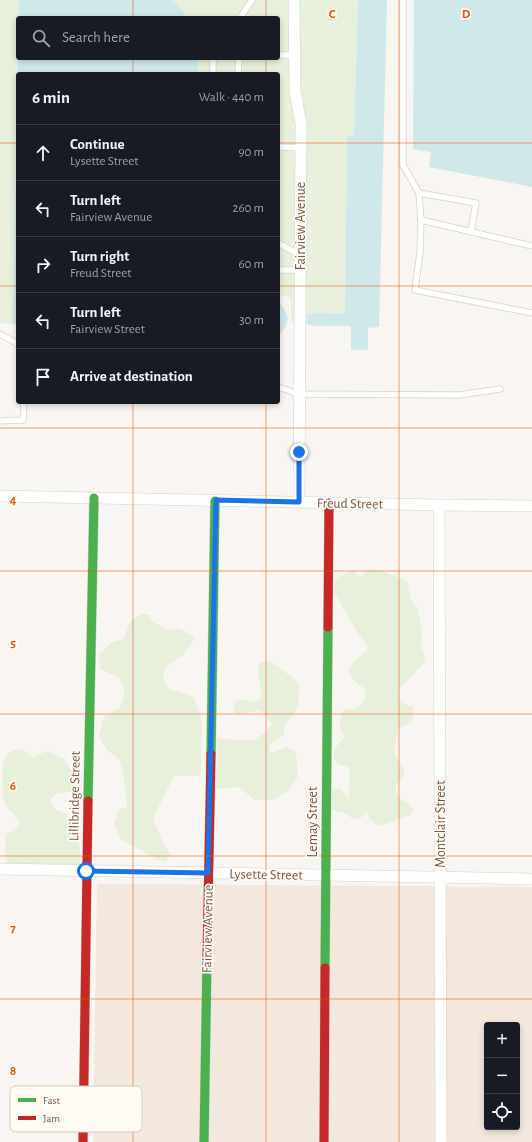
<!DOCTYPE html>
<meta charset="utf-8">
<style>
body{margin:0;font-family:"Alegreya Sans",sans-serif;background:#20242c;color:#f1f3f6}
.controls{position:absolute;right:12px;bottom:12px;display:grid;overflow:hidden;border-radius:4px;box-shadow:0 2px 6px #0003}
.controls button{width:36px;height:36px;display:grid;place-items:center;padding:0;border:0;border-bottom:1px solid #363941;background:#171b24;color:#f1f3f6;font:20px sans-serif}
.stop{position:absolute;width:12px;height:12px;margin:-9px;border:3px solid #1a73e8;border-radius:50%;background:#fff}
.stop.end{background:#1a73e8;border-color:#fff;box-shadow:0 1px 4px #0008}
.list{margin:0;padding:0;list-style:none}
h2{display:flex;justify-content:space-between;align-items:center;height:52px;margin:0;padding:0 16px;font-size:17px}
h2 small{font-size:13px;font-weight:400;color:#9ea1a6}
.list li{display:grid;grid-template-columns:26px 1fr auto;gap:12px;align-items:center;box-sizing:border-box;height:56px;padding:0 16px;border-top:1px solid #363941}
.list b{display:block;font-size:15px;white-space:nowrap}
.list p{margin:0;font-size:13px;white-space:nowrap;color:#9ea1a6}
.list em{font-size:13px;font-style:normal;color:#9ea1a6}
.icon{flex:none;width:22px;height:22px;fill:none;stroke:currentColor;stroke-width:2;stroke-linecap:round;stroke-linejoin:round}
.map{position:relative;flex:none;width:532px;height:1142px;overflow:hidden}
.search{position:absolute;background:#171b24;box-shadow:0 2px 6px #0003;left:16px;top:16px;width:264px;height:44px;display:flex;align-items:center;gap:10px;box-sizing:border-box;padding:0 14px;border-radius:4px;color:#9ea1a6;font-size:15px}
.panel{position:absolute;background:#171b24;box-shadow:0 2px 6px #0003;left:16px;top:72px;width:264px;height:332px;border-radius:4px}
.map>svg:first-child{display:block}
</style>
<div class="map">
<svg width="532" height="1142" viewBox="0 0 532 1142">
<rect width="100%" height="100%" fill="#f9f5f0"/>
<path fill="#f2e8de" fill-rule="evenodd" d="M97,884L532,887V1142H93ZM487,1025H517V1127H487Z"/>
<g fill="#e7f0db">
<path d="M0,0H19L13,324L0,323Z"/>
<path d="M173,0H358L354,136H347L345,314L316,313L307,315V324L291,322V298L278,294V74H198V58H278V18H184V12Z"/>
<path d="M374,569L382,571L407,581L411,600L417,607L422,631L421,646L426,660L400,689L399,696L401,703L413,707V718L406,725L399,728C396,738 392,747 396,756C398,762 403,765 405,773L395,787L400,798L409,805L413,810L410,815L379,826L370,820L366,811L362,817L355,820L343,812L332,810V789H341L349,799L350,767L337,764L333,755L336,747L344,737L339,723L343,710L355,708L362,704L366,696L365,689L352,679L349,670L354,661L366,652L368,646L356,630L335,594L334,586L337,578L353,570L359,576H363L367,570Z"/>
<path d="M144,614L150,615L151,621L168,630L180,628L195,638L183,655L166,667L163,673L164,681L167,687L172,690L194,697L202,721L201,776H174L153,818L163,843L170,854L165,863L120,839L114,823L119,809L127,807L124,777L120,760L107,750L99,737L104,717L120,708L125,692L119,678L100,669L99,654L113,642L124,639C129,625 128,619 144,614Z"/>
<path d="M267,661L273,663L297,681L299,689L298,705L294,715L286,723L283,736L271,743L269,749L271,753L288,747L296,752L298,776L289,790L274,800H255L239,787L216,789L217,739L253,740L265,733L272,724L260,710L236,715L233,708L236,701L245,699C251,704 256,702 262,698L258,673V667L261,662Z"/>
<path d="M21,749L27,752L33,758L36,755L48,751L64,759L70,769L82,773L81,796L68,792L57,793L50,800L54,809L68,814L71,828L80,846V863L76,865L7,864L5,852L6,834C11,832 19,830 19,823C19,818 6,809 4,801C2,796 3,790 3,785C2,768 0,751 21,749Z"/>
</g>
<g fill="#d0e8ea">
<path d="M19,0H173L184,12V18H19Z"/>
<path d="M358,0H387L379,327L368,328V350H351V326H316L307,324V315L316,313L345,314L347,136H354Z"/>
<path d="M414,0H532V187L429,167L431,152L413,149Z"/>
<path d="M18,58H198V74H18V324H13Z"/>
<path d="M278,300C291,319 291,318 278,338Z"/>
</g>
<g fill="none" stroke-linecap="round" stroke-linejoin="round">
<defs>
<g id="lane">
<path d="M403,0V165L419,193L421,220L532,246"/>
<path d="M240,18L252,0"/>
<path d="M278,55H295"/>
<path d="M213,74V58"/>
<path d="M238,74L239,58"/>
<path d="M278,147L301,148"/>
<path d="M419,193L476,203L471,231"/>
<path d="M421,220L420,252L415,290L532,313"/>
<path d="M278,243L300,255"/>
<path d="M278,270H300"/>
<path d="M0,334L18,344"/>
<path d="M278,387L299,394L459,395L500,389"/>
<path d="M0,421L23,420L24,402"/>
</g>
<g id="street">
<path d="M294,0L295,91L301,124L299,502"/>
<path d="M0,496L439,505L532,506"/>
<path d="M439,505L441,1142"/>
<path d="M0,869L532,879"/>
</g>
<g id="fast">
<path d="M211,754L215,501"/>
<path d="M88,801L94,498"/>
<path d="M325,968L328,627"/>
<path d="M204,1142L207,959"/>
</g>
<g id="jam">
<path d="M328,627L329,503"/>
<path d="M207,959L211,754"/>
<path d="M83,1142L88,801"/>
<path d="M324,1142L325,968"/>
</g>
</defs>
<use href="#lane" stroke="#d7d1cb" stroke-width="7"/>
<use href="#street" stroke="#d7d1cb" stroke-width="12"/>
<use href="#fast" stroke="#d9d2cb" stroke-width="10"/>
<use href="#jam" stroke="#d9d2cb" stroke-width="10"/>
<path stroke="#dcd5d0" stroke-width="1.5" stroke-dasharray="1 3" stroke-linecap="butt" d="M491,179L498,0"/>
<use href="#lane" stroke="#fefefd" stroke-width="5.5"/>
<use href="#street" stroke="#fefefd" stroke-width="11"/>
<use href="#fast" stroke="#4caf50" stroke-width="9"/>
<use href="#jam" stroke="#c62828" stroke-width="9"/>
</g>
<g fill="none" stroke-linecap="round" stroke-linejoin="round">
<path stroke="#1a73e8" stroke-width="5" d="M86,871L208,873L216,500L299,502V452"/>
</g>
<path fill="none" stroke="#e8590c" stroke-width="1" stroke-opacity="0.55" d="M133,0V18M266,0V18M399,0V1142M133,58V74M266,58V74M0,143H18M278,143H532M0,286H18M278,286H532M133,402V1142M266,402V1142M0,428H532M0,571H532M0,714H532M0,856H532M0,999H532"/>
<g text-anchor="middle" stroke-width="3.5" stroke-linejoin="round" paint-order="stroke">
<g font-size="14" fill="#7a5c4d" stroke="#fffaf3">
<text transform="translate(300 226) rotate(-90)" y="5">Fairview Avenue</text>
<text transform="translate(350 503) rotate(1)" y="5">Freud Street</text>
<text transform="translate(74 796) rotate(-89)" y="5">Lillibridge Street</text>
<text transform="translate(312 822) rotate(-90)" y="5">Lemay Street</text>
<text transform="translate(440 824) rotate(-90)" y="5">Montclair Street</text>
<text transform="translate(266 874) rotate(1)" y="5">Lysette Street</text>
<text transform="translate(207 929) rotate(-89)" y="5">Fairview Avenue</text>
</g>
</g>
<rect x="10" y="1086" width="132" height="46" rx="6" fill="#fffaf3" stroke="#d7cbc1" stroke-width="1"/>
<rect x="18" y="1098" width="18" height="4" fill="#4caf50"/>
<rect x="18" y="1116" width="18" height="4" fill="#c62828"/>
<g font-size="11" fill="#7a5c4d">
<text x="43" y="1104">Fast</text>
<text x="43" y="1122">Jam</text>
</g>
<g font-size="13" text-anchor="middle" font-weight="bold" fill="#e8590c" stroke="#fffaf3" stroke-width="3.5" stroke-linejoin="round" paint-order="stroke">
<text x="332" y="18">C</text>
<text x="466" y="18">D</text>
<text x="13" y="504">4</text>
<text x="13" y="647">5</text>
<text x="13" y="790">6</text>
<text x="13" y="932">7</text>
<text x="13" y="1075">8</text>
</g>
</svg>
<div class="controls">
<button>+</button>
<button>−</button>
<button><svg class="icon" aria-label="locate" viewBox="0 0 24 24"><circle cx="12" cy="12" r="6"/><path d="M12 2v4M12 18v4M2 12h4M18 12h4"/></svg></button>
</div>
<div class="stop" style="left:86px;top:871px"></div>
<div class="stop end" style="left:299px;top:452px"></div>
<div class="search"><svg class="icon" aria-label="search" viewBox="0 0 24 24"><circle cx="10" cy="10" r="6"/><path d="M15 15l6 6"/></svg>Search here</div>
<section class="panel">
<h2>6 min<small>Walk · 440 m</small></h2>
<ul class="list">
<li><svg class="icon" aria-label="ahead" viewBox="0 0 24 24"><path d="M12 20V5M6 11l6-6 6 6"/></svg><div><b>Continue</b><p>Lysette Street</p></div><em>90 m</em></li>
<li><svg class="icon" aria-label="left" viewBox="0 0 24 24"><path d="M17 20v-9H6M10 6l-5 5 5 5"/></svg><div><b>Turn left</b><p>Fairview Avenue</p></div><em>260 m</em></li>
<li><svg class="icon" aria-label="right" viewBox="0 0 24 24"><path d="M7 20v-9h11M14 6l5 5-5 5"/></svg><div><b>Turn right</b><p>Freud Street</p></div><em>60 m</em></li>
<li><svg class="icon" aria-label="left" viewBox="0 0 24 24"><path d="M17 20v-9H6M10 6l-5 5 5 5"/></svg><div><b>Turn left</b><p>Fairview Street</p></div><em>30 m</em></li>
<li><svg class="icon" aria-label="arrive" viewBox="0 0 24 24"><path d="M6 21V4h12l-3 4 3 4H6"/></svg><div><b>Arrive at destination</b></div></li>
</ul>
</section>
</div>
